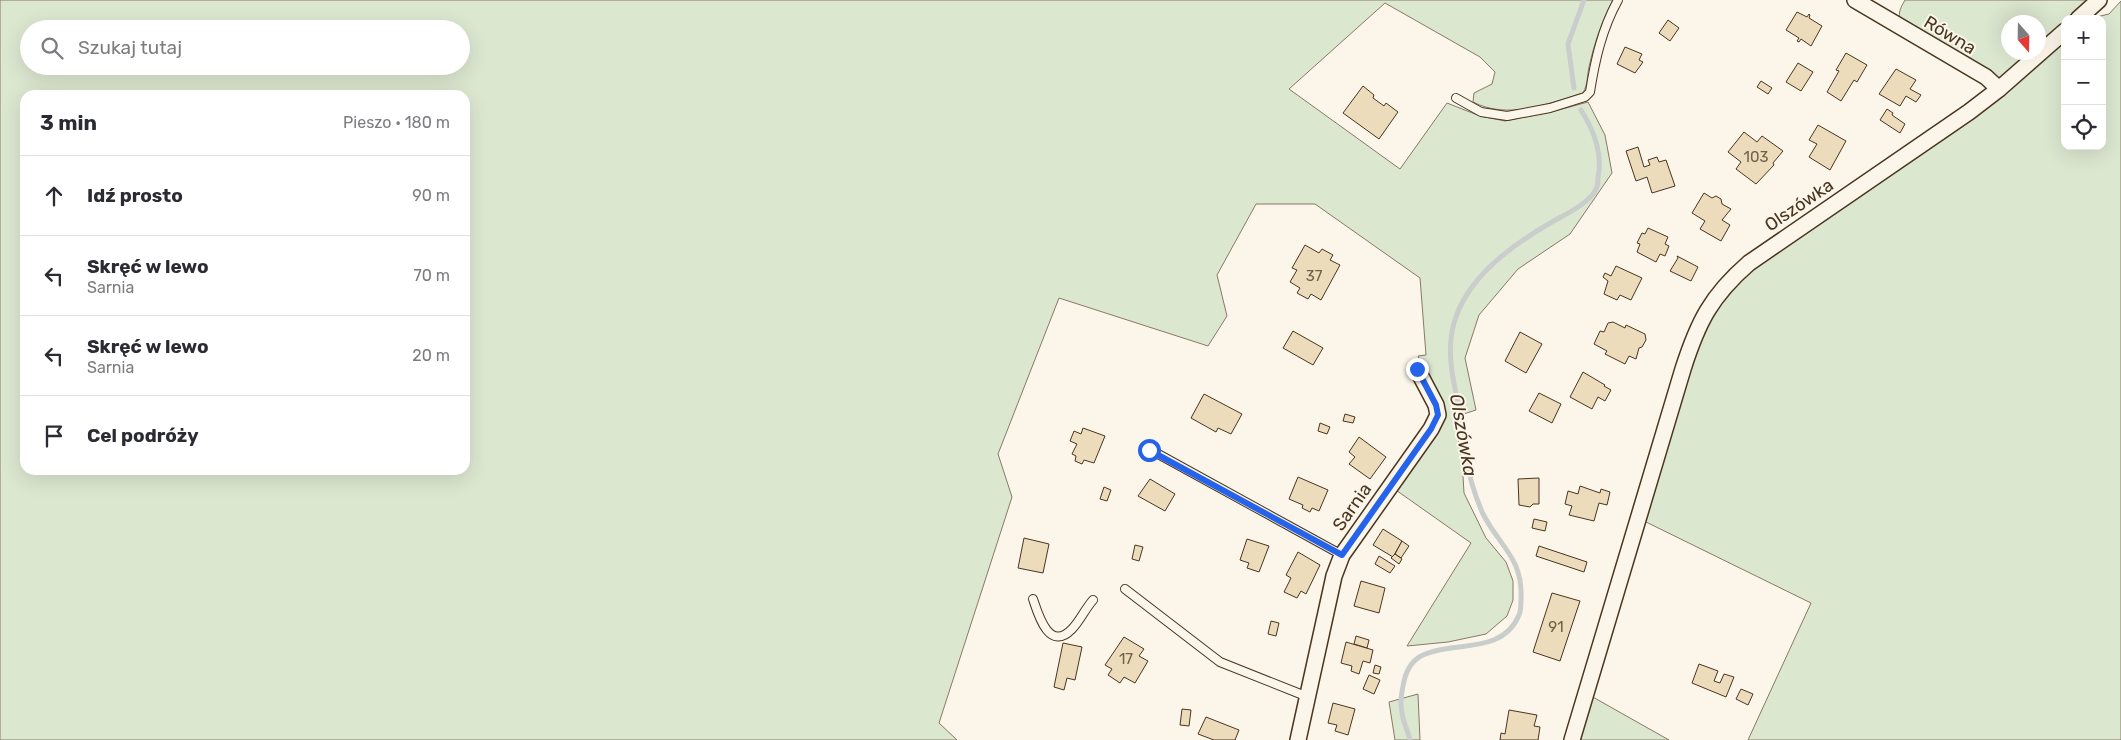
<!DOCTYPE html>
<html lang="pl">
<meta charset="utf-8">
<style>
body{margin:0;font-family:Rubik,sans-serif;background:#f2f2f3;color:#2b2b33}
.controls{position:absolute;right:15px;top:15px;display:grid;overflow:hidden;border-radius:10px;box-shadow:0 5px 20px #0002}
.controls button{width:45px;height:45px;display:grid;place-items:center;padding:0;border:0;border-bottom:1px solid #e1e1e2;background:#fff;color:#2b2b33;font:25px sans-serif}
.compass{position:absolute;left:2001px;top:15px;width:45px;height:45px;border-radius:50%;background:#fff;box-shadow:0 5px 20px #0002;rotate:160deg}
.stop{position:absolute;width:15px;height:15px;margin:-11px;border:4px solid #2563eb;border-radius:50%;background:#fff}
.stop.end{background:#2563eb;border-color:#fff;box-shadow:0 1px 5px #0008}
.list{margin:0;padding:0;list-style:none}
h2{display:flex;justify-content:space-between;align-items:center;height:65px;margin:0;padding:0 20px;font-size:21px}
h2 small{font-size:16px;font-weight:400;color:#7c7c81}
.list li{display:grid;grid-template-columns:32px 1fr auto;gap:15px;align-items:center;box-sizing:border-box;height:80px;padding:0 20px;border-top:1px solid #e1e1e2}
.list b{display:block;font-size:19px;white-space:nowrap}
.list p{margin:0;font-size:16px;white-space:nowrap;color:#7c7c81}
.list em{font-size:16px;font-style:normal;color:#7c7c81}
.icon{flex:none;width:28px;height:28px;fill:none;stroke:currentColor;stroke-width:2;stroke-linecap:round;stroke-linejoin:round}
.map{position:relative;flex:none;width:2121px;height:740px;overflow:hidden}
.search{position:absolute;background:#fff;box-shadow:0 5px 20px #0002;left:20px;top:20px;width:450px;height:55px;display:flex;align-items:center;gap:12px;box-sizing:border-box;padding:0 18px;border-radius:28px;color:#7c7c81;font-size:19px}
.panel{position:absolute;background:#fff;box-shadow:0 5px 20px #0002;left:20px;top:90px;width:450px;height:385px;border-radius:15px}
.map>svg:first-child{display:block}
</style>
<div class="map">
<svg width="2121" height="740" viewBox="0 0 2121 740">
<rect width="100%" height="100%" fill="#fbf6e9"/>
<g fill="#dce7d0" stroke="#887966" fill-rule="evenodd">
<path d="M0,0H1613C1602,20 1594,44 1589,67C1587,76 1588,84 1583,93C1547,104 1508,120 1473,102L1474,93L1492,84L1495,72L1480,57L1385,3L1289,89L1400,169L1447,103L1480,116L1505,121L1551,112L1588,102L1605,135L1612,173L1570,234L1518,269L1479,315L1465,358L1476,410L1454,417L1462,459L1464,493L1486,538L1506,562L1513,581V600L1507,616L1486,634L1448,642L1407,646L1471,543L1393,488L1441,409L1418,356L1426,355L1420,278L1315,204H1256L1217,275L1227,316L1208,346L1059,298L998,454L1012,497L939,723L957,740H0ZM29,29H461V66H29ZM25,95H465V470H25Z"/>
<path d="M1905,0H2091L2071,19H2065V24L2039,48L2038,22H2008V52L2034,53L2002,79L1990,75L1900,20C1898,12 1901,7 1905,0Z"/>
<path d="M2121,1V740H1748L1811,603L1644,521L1693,357L1706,322L1736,280L2065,40V146H2102V19H2088L2109,14Z"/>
<path d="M1418,694L1420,740H1395L1389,702Z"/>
<path d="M1591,696L1669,740H1579Z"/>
</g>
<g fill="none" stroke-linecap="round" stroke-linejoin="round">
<g stroke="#c9cecd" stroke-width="5">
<path d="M1574,88L1568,44L1584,0"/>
<path d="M1410,740C1408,731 1403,722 1402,713C1400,704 1401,695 1403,686C1405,674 1410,662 1421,656C1452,640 1502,656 1519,615C1521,611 1521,604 1521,599C1523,558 1500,547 1483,514C1479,505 1475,494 1472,484C1468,471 1468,455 1466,441C1460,402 1443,361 1454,323C1467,277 1512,245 1552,222C1564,215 1590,203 1596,189C1598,186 1598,181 1598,178C1603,153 1594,131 1581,110"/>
</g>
</g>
<g fill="#ecdcbc" stroke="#4a3520">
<path d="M1797,12L1807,17L1809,14L1810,15L1809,18L1822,26L1811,46L1801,39L1799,42L1797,41L1799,38L1786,30Z"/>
<path d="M1668,20L1679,28L1670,41L1659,33Z"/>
<path d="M1625,47L1642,54L1639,60L1643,62L1635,73L1617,64Z"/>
<path d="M1846,53L1867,65L1857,82L1854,80L1841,101L1827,92L1839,71L1836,70Z"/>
<path d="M1798,63L1813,72L1801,91L1786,82Z"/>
<path d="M1896,69L1916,80L1910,89L1921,95L1916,102L1906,96L1900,106L1879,94Z"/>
<path d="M1761,81L1772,88L1768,94L1757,87Z"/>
<path d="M1363,86L1374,95L1373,98L1384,106L1386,103L1398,112L1379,139L1343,113Z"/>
<path d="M1887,109L1893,113L1892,115L1905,124L1900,133L1880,120Z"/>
<path d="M1818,125L1846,141L1830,170L1809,157L1817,144L1809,140Z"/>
<path d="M1744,132L1757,142L1762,136L1783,151L1773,163L1774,165L1756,184L1736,169L1741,162L1728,152Z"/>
<path d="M1638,147L1644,167L1650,165L1648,160L1657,157L1659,162L1666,160L1675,186L1652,193L1647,177L1636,181L1626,151Z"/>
<path d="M1704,193L1712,198L1716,196L1721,199L1722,204L1731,209L1722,220L1730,225L1721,241L1700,229L1705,221L1692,213Z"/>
<path d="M1648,228L1668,237L1665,244L1669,246L1665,256L1660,254L1656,262L1637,252L1640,244L1637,243L1642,233L1645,234Z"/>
<path d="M1305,245L1319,253L1322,249L1333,255L1330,260L1340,265L1321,300L1311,294L1308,299L1297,293L1300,288L1290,282L1297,270L1292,268Z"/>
<path d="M1677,256L1698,267L1691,281L1670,271L1678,258Z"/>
<path d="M1616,266L1642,278L1631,300L1620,295L1617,300L1604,294L1608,281L1603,277L1605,273L1611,276Z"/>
<path d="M1613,322L1625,328L1626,325L1645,334L1646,340L1642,347L1639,348L1636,359L1629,356L1625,364L1605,354L1607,351L1594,344L1600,331L1604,332L1608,323Z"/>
<path d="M1293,331L1323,348L1313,365L1283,348Z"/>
<path d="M1520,332L1542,344L1526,373L1505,361Z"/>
<path d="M1583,372L1605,385L1604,386L1611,390L1605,401L1598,397L1592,409L1570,397Z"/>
<path d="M1539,393L1561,404L1552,423L1529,411Z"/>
<path d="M1204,394L1242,414L1231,434L1218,428L1216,432L1191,418Z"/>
<path d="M1345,414L1355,417L1353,423L1343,421Z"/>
<path d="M1320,423L1330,427L1327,434L1318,431Z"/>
<path d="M1083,428L1105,436L1094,463L1084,460L1082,464L1075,461L1076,456L1072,454L1077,444L1070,441L1074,431L1081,434Z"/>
<path d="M1359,437L1386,457L1370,479L1349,464L1355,457L1349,452Z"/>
<path d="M1298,477L1328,490L1319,511L1312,508L1310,512L1302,508L1303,505L1289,499Z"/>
<path d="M1539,478V504H1533L1530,507L1519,505L1518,479Z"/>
<path d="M1150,479L1175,494L1165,511L1138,496Z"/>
<path d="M1580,486L1600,493L1601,489L1610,492L1607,505L1599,503L1594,521L1569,515L1572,506L1565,504L1568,491L1578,494Z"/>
<path d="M1104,487L1111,490L1107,501L1100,499Z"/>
<path d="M1534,519L1547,522L1545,531L1532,528Z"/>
<path d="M1383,529L1402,541L1393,557L1373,545Z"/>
<path d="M1024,538L1049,544L1043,573L1018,568Z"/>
<path d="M1247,539L1269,546L1259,572L1247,568L1249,563L1240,560Z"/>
<path d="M1402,541L1409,546L1401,558L1395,554Z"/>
<path d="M1135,545L1143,547L1139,561L1132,559Z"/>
<path d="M1539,546L1587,562L1584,572L1536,556Z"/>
<path d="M1298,552L1320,565L1306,594L1301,591L1297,598L1284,592L1291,578L1286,575Z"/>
<path d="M1395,554L1402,559L1399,564L1391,558Z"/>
<path d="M1379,556L1395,566L1390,573L1375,564Z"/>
<path d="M1361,581L1385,588L1379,613L1354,606Z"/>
<path d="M1552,593L1580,601L1560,661L1533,652Z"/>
<path d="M1271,621L1279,623L1276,636L1268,634Z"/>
<path d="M1356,636L1369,640L1367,648L1354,644Z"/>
<path d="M1124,637L1144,649L1139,656L1148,661L1135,683L1124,677L1120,683L1108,675L1112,669L1105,665Z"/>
<path d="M1346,642L1373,650L1370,663L1363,661L1359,674L1351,671L1352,666L1341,663Z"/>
<path d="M1063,643L1082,647L1075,680L1067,678L1064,690L1054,687Z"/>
<path d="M1699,664L1718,671L1714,681L1720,683L1724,674L1734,677L1726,697L1692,683Z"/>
<path d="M1375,665L1381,667L1379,674L1373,673Z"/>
<path d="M1369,675L1380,680L1374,694L1363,689Z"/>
<path d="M1741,689L1753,694L1748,705L1736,699Z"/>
<path d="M1333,703L1355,709L1348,735L1335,731L1337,725L1328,723Z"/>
<path d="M1182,709L1191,710L1189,726L1180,725Z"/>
<path d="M1509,710L1537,715L1534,726L1540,727L1538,740H1500L1501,733L1505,734Z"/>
<path d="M1206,717L1239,730L1235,740H1214L1198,734Z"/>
</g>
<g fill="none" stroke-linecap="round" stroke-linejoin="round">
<defs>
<g id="lane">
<path d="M1456,98L1481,112L1507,116L1550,108L1585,97L1590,92C1595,60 1602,29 1618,0"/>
<path d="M1149,449L1342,555"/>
<path d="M1125,589L1220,662L1308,697"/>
<path d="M1033,599C1038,614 1049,653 1072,629C1080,621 1085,609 1093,600"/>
</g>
<g id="street">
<path d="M1855,0L1986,77L1999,89"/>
<path d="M2078,19L2099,0"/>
<path d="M1298,740L1334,576L1342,555L1431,429L1438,415L1436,405L1417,369"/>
<path d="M1572,740L1683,369C1698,322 1711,296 1749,263L1969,112L1999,89L2065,31"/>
</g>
</defs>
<use href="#lane" stroke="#4a3520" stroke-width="10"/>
<use href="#street" stroke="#4a3520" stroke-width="18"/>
<use href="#lane" stroke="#fbf6e9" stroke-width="8"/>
<use href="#street" stroke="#fbf6e9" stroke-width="15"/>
</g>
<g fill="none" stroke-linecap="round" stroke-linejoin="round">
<path stroke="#2563eb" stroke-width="6" d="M1149,450L1342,555L1431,429L1438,415L1436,405L1417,369"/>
</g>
<g text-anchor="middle" stroke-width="4" stroke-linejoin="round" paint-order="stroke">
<g font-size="15" fill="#725f47">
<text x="1756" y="162">103</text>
<text x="1314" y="281">37</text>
<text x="1556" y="632">91</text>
<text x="1126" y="664">17</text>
</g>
<g font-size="18" fill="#4a3520" stroke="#fbf6e9">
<text transform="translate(1950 35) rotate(31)" y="6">Równa</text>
<text transform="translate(1799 205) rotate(-34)" y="6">Olszówka</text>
<text transform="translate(1352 507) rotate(-55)" y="6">Sarnia</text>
</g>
<g font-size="19" font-style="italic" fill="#4a3520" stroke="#fbf6e9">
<text transform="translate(1464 435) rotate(80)" y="7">Olszówka</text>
</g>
</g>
</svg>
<div class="controls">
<button>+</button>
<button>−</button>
<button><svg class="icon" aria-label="locate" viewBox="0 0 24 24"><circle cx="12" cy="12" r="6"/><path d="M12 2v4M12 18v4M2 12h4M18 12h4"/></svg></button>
</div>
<svg class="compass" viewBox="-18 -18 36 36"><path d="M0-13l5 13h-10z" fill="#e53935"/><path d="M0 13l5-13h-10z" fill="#7c7c81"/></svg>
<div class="stop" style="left:1149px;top:450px"></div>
<div class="stop end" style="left:1417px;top:369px"></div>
<div class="search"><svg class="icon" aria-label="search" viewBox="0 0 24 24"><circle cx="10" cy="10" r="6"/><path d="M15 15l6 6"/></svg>Szukaj tutaj</div>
<section class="panel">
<h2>3 min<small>Pieszo · 180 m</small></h2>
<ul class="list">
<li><svg class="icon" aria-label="ahead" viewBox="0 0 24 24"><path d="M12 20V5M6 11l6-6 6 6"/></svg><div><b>Idź prosto</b></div><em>90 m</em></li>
<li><svg class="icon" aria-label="left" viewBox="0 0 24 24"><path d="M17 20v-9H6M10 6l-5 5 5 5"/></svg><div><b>Skręć w lewo</b><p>Sarnia</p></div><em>70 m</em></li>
<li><svg class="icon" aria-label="left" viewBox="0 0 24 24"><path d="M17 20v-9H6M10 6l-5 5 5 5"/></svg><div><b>Skręć w lewo</b><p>Sarnia</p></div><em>20 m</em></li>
<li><svg class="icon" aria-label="arrive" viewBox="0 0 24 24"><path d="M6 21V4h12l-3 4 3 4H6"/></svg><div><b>Cel podróży</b></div></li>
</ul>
</section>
</div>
